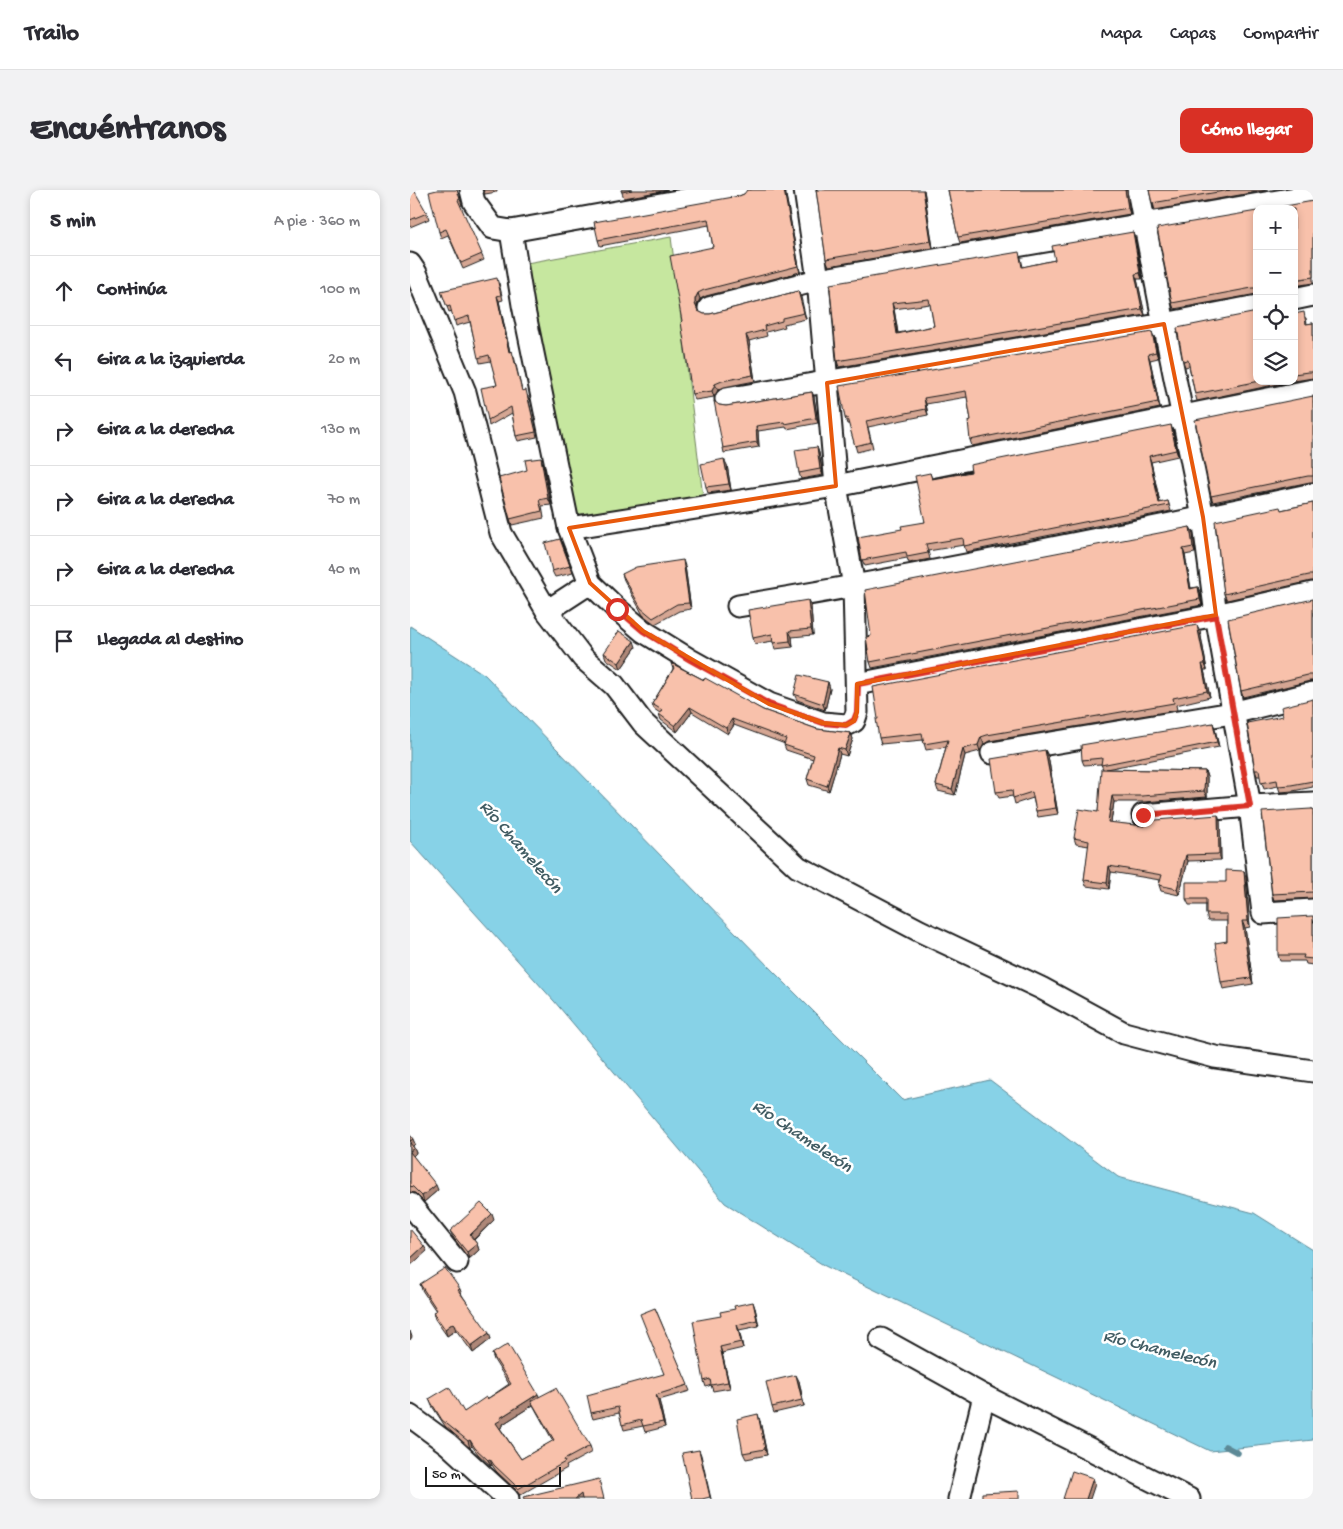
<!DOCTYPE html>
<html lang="es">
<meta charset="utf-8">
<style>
body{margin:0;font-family:"Gochi Hand",sans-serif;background:#f2f2f3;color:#2b2b33}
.controls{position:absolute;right:15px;top:15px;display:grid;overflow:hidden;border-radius:10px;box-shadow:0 2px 8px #0003}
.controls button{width:45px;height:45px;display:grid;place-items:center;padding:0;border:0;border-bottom:1px solid #e1e1e2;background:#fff;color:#2b2b33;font:25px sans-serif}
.scale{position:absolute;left:15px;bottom:12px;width:136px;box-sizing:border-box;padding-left:5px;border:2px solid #1c1c1c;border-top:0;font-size:14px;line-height:18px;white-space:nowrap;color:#1c1c1c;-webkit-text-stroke:4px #fff;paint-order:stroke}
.stop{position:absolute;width:15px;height:15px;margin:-11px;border:4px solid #d93025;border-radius:50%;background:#fff}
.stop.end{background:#d93025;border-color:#fff;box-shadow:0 1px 5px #0008}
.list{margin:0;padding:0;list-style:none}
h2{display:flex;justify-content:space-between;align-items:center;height:65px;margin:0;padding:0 20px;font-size:21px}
h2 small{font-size:16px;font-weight:400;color:#7c7c81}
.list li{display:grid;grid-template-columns:32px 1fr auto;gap:15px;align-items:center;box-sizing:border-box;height:70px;padding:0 20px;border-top:1px solid #e1e1e2}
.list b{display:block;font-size:19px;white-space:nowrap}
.list em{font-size:16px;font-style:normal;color:#7c7c81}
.icon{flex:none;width:28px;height:28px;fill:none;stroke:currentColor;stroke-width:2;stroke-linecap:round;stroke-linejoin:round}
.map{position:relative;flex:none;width:903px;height:1309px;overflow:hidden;border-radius:10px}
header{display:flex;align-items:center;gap:30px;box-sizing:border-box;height:70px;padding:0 25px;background:#fff;border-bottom:1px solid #e1e1e2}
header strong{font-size:24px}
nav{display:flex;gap:28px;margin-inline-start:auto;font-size:18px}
.intro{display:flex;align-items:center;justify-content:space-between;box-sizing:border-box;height:120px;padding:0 30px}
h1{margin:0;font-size:35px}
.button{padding:12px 22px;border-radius:10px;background:#d93025;color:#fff;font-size:18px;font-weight:700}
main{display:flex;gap:30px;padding:0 30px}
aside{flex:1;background:#fff;border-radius:10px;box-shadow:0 2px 8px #0003}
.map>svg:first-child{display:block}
</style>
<header>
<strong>Trailo</strong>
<nav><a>Mapa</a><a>Capas</a><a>Compartir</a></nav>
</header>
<div class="intro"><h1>Encuéntranos</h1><a class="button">Cómo llegar</a></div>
<main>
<aside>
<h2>5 min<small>A pie · 360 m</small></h2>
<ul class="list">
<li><svg class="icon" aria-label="ahead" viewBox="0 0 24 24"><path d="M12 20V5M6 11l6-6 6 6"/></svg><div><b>Continúa</b></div><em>100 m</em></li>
<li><svg class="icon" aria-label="left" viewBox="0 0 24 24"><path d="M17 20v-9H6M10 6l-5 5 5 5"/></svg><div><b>Gira a la izquierda</b></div><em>20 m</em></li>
<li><svg class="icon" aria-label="right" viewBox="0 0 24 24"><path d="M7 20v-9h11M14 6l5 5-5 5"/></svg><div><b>Gira a la derecha</b></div><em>130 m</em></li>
<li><svg class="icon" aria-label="right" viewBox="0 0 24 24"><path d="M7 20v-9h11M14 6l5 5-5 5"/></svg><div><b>Gira a la derecha</b></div><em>70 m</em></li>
<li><svg class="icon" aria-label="right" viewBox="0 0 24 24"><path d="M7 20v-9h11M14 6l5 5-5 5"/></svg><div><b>Gira a la derecha</b></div><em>40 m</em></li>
<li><svg class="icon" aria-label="arrive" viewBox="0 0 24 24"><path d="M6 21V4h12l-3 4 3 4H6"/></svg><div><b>Llegada al destino</b></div></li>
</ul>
</aside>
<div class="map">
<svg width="903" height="1309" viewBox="0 0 903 1309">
<rect width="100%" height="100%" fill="#fff"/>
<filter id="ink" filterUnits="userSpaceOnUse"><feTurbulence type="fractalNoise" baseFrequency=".02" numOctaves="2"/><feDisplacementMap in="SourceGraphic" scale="10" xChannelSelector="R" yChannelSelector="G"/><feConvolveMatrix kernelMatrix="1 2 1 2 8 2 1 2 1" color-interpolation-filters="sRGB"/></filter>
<g filter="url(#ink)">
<path fill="#c6e79f" stroke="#71825e" d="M261,47L293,307L168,328L111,74Z"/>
<path fill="#87d2e7" stroke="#5c8996" d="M0,436L75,485L362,780L492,910L580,890L708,987L844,1023L903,1060V1250L800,1261L415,1076L315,1013L144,811L0,651Z"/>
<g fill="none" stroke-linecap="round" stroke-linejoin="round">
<path stroke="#5c8996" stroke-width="5.5" d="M815,1256L828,1263"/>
<defs>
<g id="minor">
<path d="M61,0L64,12L83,38L101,41L329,0"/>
<path d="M728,0L754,134L793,327L806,425L840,616L853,723L903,720"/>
<path d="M101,41L113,115L159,338L180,393L207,419L233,441L280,470L359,514L413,533L436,535L444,531L447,522L444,396L426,296L408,90L395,0"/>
<path d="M0,74L6,83L55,202L91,343L137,421L180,393"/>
<path d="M884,109L903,105"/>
<path d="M299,118L408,90L903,5"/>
<path d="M316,209L754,134L847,116"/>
<path d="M159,338L426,296L903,200"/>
<path d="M328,416C521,384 712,345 903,304"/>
<path d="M137,421L173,468L204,495L233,533L388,677L510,741L631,798L714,843L805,867L903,881"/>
<path d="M447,494L806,425L903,403"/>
<path d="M582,563L822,523L903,503"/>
<path d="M733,625L840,616L903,613"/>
<path d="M0,1014L47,1072"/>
<path d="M471,1149L574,1206"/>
<path d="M0,1226L38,1254L98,1309"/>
<path d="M549,1309L574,1206L779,1309"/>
</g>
</defs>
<use href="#minor" stroke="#1c1c1c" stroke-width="25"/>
<use href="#minor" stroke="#fff" stroke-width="21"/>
</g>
<g fill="#d5a693" stroke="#1c1c1c" fill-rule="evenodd">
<path d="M0,0L17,23L19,29L0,37Z"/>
<path d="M47,0L52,15L50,16L74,70L53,79L38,45L31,48L29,42Z"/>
<path d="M73,0H87V2L75,4Z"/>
<path d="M211,0H258L214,8Z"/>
<path d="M375,0L390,82L296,106L290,109L287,115V118L288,121L294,124H300L388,101L396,129L374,134L375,137L356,142L357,146L339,151L345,191L314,197L308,200L304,207L285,210L282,204L272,131L303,57L299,35L190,56L188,50L329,6L334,4Z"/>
<path d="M514,0L523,58L419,76L416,69Z"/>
<path d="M538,0H717L720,24L550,53L548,47Z"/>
<path d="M739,0H858L745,20Z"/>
<path d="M903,11V93L884,96V19Z"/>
<path d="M847,21V104L764,119L762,113Z"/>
<path d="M723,42L725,48L732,89H727L735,125L429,177L427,171L420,99L611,68L613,77L645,70ZM520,114L524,136L488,143L484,119Z"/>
<path d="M89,93L93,110L89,111L100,162L104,166L112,201L118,206L127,247L108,251L106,246L102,223L79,236L78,230L87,195L81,171L70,173L60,132L46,136L42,121L39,122L31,101Z"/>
<path d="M884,120L885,124L896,128L897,134L903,133V188L884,191Z"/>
<path d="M847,122V191H883L787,211L785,204L779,176L775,177L773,171Z"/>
<path d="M742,142L744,148L748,168L740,170L750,218L562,256L560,250L561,230L557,207L516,214L518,225L458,237L463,258L447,262L439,234H437L435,228Z"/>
<path d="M402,202L404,207L408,233L377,239L376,237L348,241L349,257L314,263L313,258L309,215L316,216Z"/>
<path d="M903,206V292H900L803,312L801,306Z"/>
<path d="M763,241L768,266L741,272L750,313L758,311L761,321L556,362L554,355L518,361L520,369L499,373L497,368L455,376L452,370L492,339L515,332L520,283L522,289L561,282Z"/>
<path d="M407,257L409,263L413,285L391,289L389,283Z"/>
<path d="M133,274L141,315L132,316L134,328L102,335L100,329L117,280Z"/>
<path d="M317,275L321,300L298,303L296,297Z"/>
<path d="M903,313V391H901L817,410L814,404L871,320Z"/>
<path d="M780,337L783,343L785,363L775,365L781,398L788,397L790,403L792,415L462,478L460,472L461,446Z"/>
<path d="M150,349L163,383L145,387L142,381Z"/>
<path d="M275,376L281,419L269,421L245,434L233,425L214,390L212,384Z"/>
<path d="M903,409V491H900L833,507L831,501Z"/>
<path d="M398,410L401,417L403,445L382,447L383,457L365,459L363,451L345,454L343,448Z"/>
<path d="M790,441L797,480H794L800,507L766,515L767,520L579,551L574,554L570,561L555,565L545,605L528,601L526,595L536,557L516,560L513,550L471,554L469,548Z"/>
<path d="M226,457L211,479L196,469L194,463Z"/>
<path d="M261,473L353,520L407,539L441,543L443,549L437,566L430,564L419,601L399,595L397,589L403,569L376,560L374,555L375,554L324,535L318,544L282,522L267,542L251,530L249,524L250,523L244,519L242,514L263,479Z"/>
<path d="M418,492L420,499L415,520L387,510L384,504Z"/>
<path d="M903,509V597L883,601L870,602L868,596L854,599L850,586H847L845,580L873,526Z"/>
<path d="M803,533L805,539L809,557L696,579L795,581L797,587V607L734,612H704L701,633L734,636L810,631L811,670L778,671L769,705L751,701L749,695L750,690L701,682L699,699L676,696L674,690L679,656L666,654L664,648L688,622L693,579L691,574L674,575L672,570Z"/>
<path d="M635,560L638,566L648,624L628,627L626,621L623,608L605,614L603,606L589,608L586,602Z"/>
<path d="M901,619H903V708L864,710L862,704Z"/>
<path d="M836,687L840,737L835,738L843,794L813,799L811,792L817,751V731H798L796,724V715H779L776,709L816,692Z"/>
<path d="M903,726V775L896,774L895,771H870L868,765Z"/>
<path d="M0,945L5,954L3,956L6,963L3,966L28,1000L14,1012L5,1003L0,1002Z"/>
<path d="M84,1030L64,1050L67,1054L69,1060L59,1069L43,1047L40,1041Z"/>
<path d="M10,1094L50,1099L52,1105L81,1149L63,1163L46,1140L37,1146L25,1129L23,1122L26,1121L12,1100Z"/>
<path d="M245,1118L280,1201L249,1210L255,1237L235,1242L233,1236L214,1240L209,1223L183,1229L181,1223L254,1184Z"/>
<path d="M345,1118L349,1136L329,1140L333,1158L312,1163L320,1198L303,1201L301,1195L296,1197L294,1191L311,1126Z"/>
<path d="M82,1164L130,1207L180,1256L182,1262L156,1276L157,1278L110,1305L106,1300L86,1281L82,1275L81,1276L68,1264L62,1256L60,1258L35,1236L22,1216L19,1209L54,1222L77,1209L99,1194L84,1170ZM123,1215L143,1251L111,1269L90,1238L93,1236V1234Z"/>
<path d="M389,1191L394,1216L364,1223L362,1217Z"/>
<path d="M350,1231L357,1265L336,1269L333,1263Z"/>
</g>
<g fill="#ae8778" stroke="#1c1c1c">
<path d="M374,0H375L390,82L388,76Z"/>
<path d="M513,0H514L523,58L521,51Z"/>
<path d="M715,0H717L720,24L718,18Z"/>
<path d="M723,42L725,48L732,89L730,83Z"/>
<path d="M725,84L727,89L735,125L732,119Z"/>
<path d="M388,101L391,107L396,129L394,123Z"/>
<path d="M288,103L290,109L287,115V121L285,114V109Z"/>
<path d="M87,106L89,111L101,167L99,162Z"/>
<path d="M482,113L484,119L489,150L487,144Z"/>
<path d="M742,142L744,148L748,168L746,162Z"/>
<path d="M336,145L339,151L345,191L343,185Z"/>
<path d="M738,164L740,170L750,218L748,212Z"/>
<path d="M305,194L308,200L304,207L302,201Z"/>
<path d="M402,202L404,207L408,233L406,228Z"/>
<path d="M514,208L516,214L518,225L516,219Z"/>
<path d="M761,235L763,241L768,266L766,260Z"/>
<path d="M346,236L348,241L349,257L347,252Z"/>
<path d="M407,257L409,263L413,285L410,279Z"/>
<path d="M739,266L741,272L751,317L749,313Z"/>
<path d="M131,268L133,274L141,315L138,308Z"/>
<path d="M314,269L317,275L321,300L319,294Z"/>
<path d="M780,337L783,343L785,363L783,357Z"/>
<path d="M773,359L775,365L782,405L780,399Z"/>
<path d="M273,370L275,376L281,419L279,413Z"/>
<path d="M788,397L790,403L792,415L790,409Z"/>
<path d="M398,410L401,417L403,445L401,439Z"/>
<path d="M787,435L790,441L797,480L795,474Z"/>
<path d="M379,441L382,447L383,457L380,451Z"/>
<path d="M224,451L226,457L211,479L209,473Z"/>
<path d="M792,474L794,480L800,507L797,501Z"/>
<path d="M418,492L420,499L415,520L413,514Z"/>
<path d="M280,517L282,522L267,542L265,536Z"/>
<path d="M322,529L324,535L318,544L316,538Z"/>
<path d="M803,533L805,539L809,557L807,552Z"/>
<path d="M441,543L443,549L437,566L435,560Z"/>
<path d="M571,547L574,554L570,561L568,555Z"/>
<path d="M428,558L430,564L419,601L417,596Z"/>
<path d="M553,559L555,565L545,605L542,599Z"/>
<path d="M635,560L638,566L648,624L646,618Z"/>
<path d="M795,581L797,587V607L794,601Z"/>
<path d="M702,606L704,612L700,638L698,632Z"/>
<path d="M808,625L810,631L811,670L809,664Z"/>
<path d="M776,665L778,671L769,705L767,699Z"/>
<path d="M699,676L701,682L699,699L697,693Z"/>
<path d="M834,681L836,687L840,737L838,731Z"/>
<path d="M832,731L835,738L843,794L841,788Z"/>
<path d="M3,949L5,954L1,958L0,951Z"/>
<path d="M4,958L6,963L2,967L0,961Z"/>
<path d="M26,995L28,1000L14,1012L12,1006Z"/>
<path d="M82,1024L84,1030L62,1051L60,1045Z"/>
<path d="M67,1054L69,1060L59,1069L57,1062Z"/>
<path d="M14,1056L17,1061L0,1076V1069Z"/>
<path d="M343,1112L345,1118L349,1136L347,1130Z"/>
<path d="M43,1133L46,1140L37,1146L35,1139Z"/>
<path d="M327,1135L329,1140L333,1158L331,1152Z"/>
<path d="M0,1141L2,1147L0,1150Z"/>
<path d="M79,1143L81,1149L63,1163L61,1156Z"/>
<path d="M310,1157L312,1163L320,1198L318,1192Z"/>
<path d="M386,1185L389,1191L394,1216L392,1210Z"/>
<path d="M128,1204L131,1210L121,1211L123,1215L93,1234V1236L89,1239L86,1233L90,1228Z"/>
<path d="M246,1205L249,1210L255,1237L253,1232Z"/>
<path d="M348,1224L350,1231L357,1265L355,1259Z"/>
<path d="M60,1250L62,1256L60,1258L58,1251Z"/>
<path d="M289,1260L291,1265L301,1309L300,1307Z"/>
<path d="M80,1269L82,1275L81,1276L78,1270Z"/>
<path d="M683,1288L685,1294L680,1309H676Z"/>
<path d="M171,1304L173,1309H165Z"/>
</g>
<g fill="#f8c1ab" stroke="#1c1c1c" fill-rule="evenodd">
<path d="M0,0H4L17,23L0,30Z"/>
<path d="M27,0H47L50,9L48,10L72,64L51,73L36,39L29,42L19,2Z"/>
<path d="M211,0H222L212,2Z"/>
<path d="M337,0H374L388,76L294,100L288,103L285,109V114L288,121L294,124H300L388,101L394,123L372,128V131L354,136L355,140L336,145L343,185L312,191L305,194L302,201L282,204L271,132L272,131L260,66L303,57L298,29L188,50L184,32L329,6L334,4Z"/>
<path d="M406,0H513L521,51L416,69Z"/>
<path d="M538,0H715L718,18L548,47Z"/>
<path d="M739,0H820L742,13Z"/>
<path d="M903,11V87L884,90V19H859Z"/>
<path d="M847,21V98H842L762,113L747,38Z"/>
<path d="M723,42L730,83L725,84L732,119L427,171L420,99H421L420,94L609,62L612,77L645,70L642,56ZM519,109L524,136L487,144L482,113Z"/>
<path d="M87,88L91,105L87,106L99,162L102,161L112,201L116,200L126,242L106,246L101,217L78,230L71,198L87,195L79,165L68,168L59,126L44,131L40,116L37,117L31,101Z"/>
<path d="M847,122V191H850L785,204L778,170L773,171L767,138Z"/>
<path d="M894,122L896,134L903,133V182H898L884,184V124Z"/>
<path d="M742,142L746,162L738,164L748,212L560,250L558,231L561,230L556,201L514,208L516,219L456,231L461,252L445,256L437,228H435L429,196Z"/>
<path d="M402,202L406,228L375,234L374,232L346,236L347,252L313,258L304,211L309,215L316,216Z"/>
<path d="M903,206V286H898L801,306L785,230Z"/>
<path d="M761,235L766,260L739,266L749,313L758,311L759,315L554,356L553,348L516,354L518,363L497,367L496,362L452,370L448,347L492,339L491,336L515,332L505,286L520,283L522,289L561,282L560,275Z"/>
<path d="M407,257L410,279L389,283L385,260Z"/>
<path d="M131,268L138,308L129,310L132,321L100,329L89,288L117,280L115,270Z"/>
<path d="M314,269L319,294L296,297L291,274Z"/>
<path d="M903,313V385H899L814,404L805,331L870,317L871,320Z"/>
<path d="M780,337L783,357L773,359L780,399L788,397L790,409L460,472L456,447L461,446L455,400Z"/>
<path d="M150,349L160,376L142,381L135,353Z"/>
<path d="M273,370L279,413L267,414L243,428L231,418L212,384L226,377Z"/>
<path d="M903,409V485H898L831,501L818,429Z"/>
<path d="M398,410L401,439L379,441L380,451L363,453L362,444L343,448L338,420Z"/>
<path d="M787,435L795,474H792L797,501L763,508L764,513L577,545L571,547L568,555L553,559L542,599L526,595L538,550L514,554L512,543L469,548L466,529H468L463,497Z"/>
<path d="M209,441L224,451L209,473L194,463Z"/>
<path d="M261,473L294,490L295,488L353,520L407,539L441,543L435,560L428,558L417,596L397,589L404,565L374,555L376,549L322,529L316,538L280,517L265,536L249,524L252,520L242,514L264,478Z"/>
<path d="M389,485L418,492L413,514L384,504Z"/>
<path d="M903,509V591L881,595L868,596L867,590L851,593L849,580H845L837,533L873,526L871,517Z"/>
<path d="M803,533L807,552L691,575L692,568L672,570L671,555Z"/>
<path d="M635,560L646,618L626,621L622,602L603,608L602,600L586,602L581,569Z"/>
<path d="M691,579L795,581L794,601L732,606H702L698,632L734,636V631L808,625L809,664L776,665L767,699L749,695L752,685L699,676L697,693L674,690L679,651L664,648L669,619L688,622Z"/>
<path d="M901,619H903V702L862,704L852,622Z"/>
<path d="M816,680L834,681L838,731H832L841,788L811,792L805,753L817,751V724H796V709H776V692H816Z"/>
<path d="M902,726H903V769L893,768L894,765H868V728Z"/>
<path d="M0,945L3,949L0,951Z"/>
<path d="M0,953L4,958L0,961Z"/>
<path d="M0,962L26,995L12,1006L3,997L0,996Z"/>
<path d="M71,1013L82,1024L60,1045L67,1054L57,1062L40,1041Z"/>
<path d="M0,1039L14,1056L0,1069Z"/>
<path d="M35,1078L50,1099L48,1100L79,1143L61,1156L43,1133L35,1139L23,1122L27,1120L10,1094Z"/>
<path d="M343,1112L347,1130L327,1135L331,1152L310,1157L318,1192L301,1195L300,1189L294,1191L283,1131L311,1126L310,1122L325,1119L324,1116Z"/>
<path d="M245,1118L278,1195L246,1205L253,1232L233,1236L231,1230L212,1235L208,1217L181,1223L177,1205L254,1184L230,1124Z"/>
<path d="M98,1154L128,1204L90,1228L91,1230L86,1233L111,1269L144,1250L121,1211L146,1198L180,1256L154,1270L155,1272L108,1299L104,1294L84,1275L80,1269L78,1270L65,1258L60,1250L58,1251L32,1230L19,1209L39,1197L54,1222L76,1207L77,1209L101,1194L82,1164Z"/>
<path d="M386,1185L392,1210L362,1217L356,1192Z"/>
<path d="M348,1224L355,1259L333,1263L327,1229Z"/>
<path d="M289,1260L300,1307L292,1309H282L272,1263Z"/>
<path d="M662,1281L683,1288L676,1309H653Z"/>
<path d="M189,1289L194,1309H172L171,1304L165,1309H114L113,1307Z"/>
<path d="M609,1301V1309H572V1303Z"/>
</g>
</g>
<g fill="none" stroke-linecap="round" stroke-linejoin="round" filter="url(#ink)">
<path stroke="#d93025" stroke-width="6" d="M207,419L233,441L280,470L359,514L413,533L436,535L444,530L447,522L448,494L806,426L840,616L733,625"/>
</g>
<path fill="none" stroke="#e8590c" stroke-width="4" stroke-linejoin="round" d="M754,134L793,327L806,425L447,494V522L444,531L436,535L413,533L359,514L233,441L180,393L159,338L426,296L417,193Z"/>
<g text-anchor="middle" stroke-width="5" stroke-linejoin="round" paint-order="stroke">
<g font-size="18" font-style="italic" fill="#415c63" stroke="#fff">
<text transform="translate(112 656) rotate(49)" y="6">Río Chamelecón</text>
<text transform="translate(393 945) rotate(34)" y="6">Río Chamelecón</text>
<text transform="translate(750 1158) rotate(14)" y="6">Río Chamelecón</text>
</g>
</g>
</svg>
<div class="controls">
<button>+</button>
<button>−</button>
<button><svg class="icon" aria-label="locate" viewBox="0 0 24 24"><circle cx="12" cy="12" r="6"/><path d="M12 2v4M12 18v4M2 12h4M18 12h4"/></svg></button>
<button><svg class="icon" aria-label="layers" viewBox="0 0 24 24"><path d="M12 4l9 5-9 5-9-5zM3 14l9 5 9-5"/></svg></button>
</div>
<div class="scale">50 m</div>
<div class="stop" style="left:207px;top:419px"></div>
<div class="stop end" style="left:733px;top:625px"></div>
</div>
</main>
